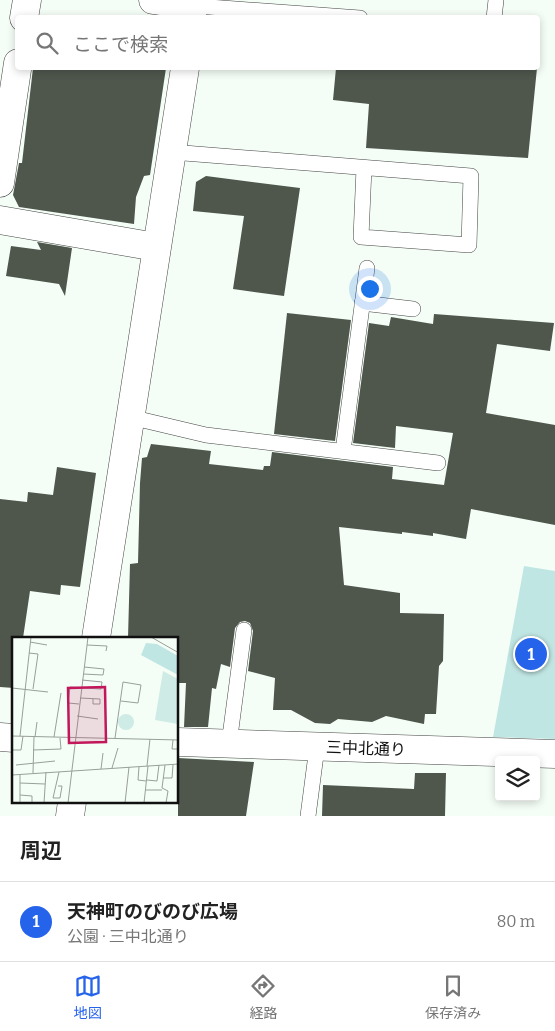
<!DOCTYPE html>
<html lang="ja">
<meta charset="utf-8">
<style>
body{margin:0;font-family:Bitter,"Noto Sans JP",serif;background:#f2f2f2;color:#222}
.controls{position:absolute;right:15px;bottom:15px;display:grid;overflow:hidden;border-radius:5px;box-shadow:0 2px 8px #0003}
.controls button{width:45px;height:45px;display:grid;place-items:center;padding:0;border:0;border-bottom:1px solid #e0e0e0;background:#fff;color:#222;font:25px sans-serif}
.you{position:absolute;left:369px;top:288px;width:18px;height:18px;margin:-12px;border:4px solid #fff;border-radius:50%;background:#1a73e8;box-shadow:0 0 0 8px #1a73e833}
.badge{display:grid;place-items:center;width:32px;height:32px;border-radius:50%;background:#2563eb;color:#fff;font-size:16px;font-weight:700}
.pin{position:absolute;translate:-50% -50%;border:2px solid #fff;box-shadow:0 1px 5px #0006}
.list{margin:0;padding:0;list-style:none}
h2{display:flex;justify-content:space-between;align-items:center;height:65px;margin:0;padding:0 20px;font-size:21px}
h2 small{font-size:16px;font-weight:400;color:#767676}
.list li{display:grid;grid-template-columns:32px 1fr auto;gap:15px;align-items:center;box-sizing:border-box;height:80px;padding:0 20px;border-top:1px solid #e0e0e0}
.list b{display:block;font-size:19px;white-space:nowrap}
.list p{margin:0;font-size:16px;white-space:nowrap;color:#767676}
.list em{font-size:16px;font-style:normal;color:#767676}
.icon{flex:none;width:28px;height:28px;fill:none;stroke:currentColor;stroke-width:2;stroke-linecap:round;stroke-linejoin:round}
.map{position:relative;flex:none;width:555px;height:816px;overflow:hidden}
.search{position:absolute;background:#fff;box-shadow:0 2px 8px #0003;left:15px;right:15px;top:15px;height:55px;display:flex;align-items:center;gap:12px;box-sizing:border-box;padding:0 18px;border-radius:5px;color:#767676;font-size:19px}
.sheet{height:145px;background:#fff}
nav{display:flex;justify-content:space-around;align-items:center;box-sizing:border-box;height:70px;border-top:1px solid #e0e0e0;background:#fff;font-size:14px;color:#767676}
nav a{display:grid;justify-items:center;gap:2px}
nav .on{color:#2563eb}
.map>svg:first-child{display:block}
</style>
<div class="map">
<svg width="555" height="816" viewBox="0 0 555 816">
<rect width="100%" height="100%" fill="#f4fef6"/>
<path fill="#c0e6e3" d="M524,566L555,571V739L493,737Z"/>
<g fill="#4f574d">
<path d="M33,68H166L150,175L144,176L136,197L134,224L19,207L13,195L19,163H22Z"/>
<path d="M336,68H537L528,158L366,148L369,104L333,100Z"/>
<path d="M206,176L300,188L284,296L233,289L244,216L193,211L196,182Z"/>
<path d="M37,242L72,248L65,296L59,284L6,276L11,246L41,250Z"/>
<path d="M287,313L351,320L335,441L274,434Z"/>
<path d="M434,314L554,323L550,351L497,344L486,413L555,425V525L471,509L466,539L433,533V536L402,532V534L339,527L344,585L400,593V613L444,614L443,661L439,666L436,714H425L424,724L386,716L372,722L338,719L330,724L315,723L291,710H273L275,678L248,671L253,631L250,623L245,621L240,622L235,628L230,667L221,664L216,689L212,688L208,727H184L186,683H178V638H128L130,564L138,563L140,483L142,458L147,457L151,444L211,451L209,464L263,470L264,466H270L272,452L393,467L392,479L444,485L453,433L396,426L395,448L353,443L369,323L389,326L391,317L433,324Z"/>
<path d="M57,467L96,473L80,587L61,585L60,595L30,591L23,638H14V688L0,687V499L27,502L28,492L53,495Z"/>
<path d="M178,758L254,762L246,816H178Z"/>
<path d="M415,773H446L445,816H322L323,785L414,789Z"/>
</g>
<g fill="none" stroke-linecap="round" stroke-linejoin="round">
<defs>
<g id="service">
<path d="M195,6L360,18"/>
<path d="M494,18L496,0"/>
<path d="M171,152L471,176L469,245L361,237L364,168"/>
<path d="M362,303L413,309"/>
<path d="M130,417L206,435L438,463"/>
<path d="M343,451L367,268"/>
<path d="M229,744L244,630"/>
<path d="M308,816L317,747"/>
</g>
<g id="minor">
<path d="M153,0L195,6"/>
<path d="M24,18L27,0"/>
<path d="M0,183L18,63"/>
<path d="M0,220L156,247"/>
<path d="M96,638L185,68"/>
<path d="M0,737L14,738"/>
<path d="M178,742L555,754"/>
<path d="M70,816L72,802"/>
</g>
</defs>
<use href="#service" stroke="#434343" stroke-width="16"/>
<use href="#minor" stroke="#434343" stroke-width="29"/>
<use href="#service" stroke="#fff" stroke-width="15"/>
<use href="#minor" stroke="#fff" stroke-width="28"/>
</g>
<g text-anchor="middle" stroke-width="5" stroke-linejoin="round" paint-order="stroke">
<g font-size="16" fill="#101010" stroke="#fff">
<text transform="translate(366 748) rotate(2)" y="6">三中北通り</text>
</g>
</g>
<g transform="translate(12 637)">
<rect width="166" height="166" fill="#f4fef6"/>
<path d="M134,6L145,7L166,19V38L129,18Z" fill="#c0e6e3"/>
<path d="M151,34L166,42V87L143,83ZM106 85a8 8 0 1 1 16 0a8 8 0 1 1-16 0Z" fill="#ceebe5"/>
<path fill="none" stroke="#999f9a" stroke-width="1" d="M139,0L167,16M18,5L35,8M75,8L95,9L94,14M17,16L26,17L21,52M71,37L91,38L92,32L72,30M0,51L36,55M68,61L88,62V67H81V62M67,67L56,66L58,50L89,52L90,45L70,43M65,79L86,82M0,99L167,103M8,99L19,0M23,100L25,85M42,100L49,56M103,101L111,45L129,48L126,66L109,64M161,103L160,112H167M0,113H9L11,99M21,113L49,112L48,101M4,128L43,124M153,128L150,151L156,154L154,166M135,129L138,102M127,130L126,143L134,144M100,131L106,111M89,132L91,116M21,136L22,100M0,138L167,127M151,141H160L161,128M135,143L145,144L147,128M8,146L33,147M46,149H50L48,161H41L47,135M134,153H150M8,158L20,159V166M8,166V137M32,166L34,135M56,166L76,0M113,166L117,130M132,166L136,129"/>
<path fill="#c2185b" fill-opacity="0.15" stroke="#c2185b" stroke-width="2.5" d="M93,50L94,105L57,106L56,51Z"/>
<rect width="166" height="166" fill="none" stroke="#101010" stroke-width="2.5"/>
</g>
</svg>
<div class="controls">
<button><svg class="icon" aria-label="layers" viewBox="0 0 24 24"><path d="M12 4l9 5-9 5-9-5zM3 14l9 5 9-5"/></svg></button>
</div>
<div class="you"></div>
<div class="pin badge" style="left:531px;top:654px">1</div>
<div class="search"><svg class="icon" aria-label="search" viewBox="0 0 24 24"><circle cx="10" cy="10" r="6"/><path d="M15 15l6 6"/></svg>ここで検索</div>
</div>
<section class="sheet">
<h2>周辺<small></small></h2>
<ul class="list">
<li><span class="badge">1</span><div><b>天神町のびのび広場</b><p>公園 · 三中北通り</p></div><em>80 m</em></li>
</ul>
</section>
<nav>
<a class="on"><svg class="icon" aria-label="map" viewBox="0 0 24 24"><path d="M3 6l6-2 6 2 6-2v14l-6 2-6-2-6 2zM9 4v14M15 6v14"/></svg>地図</a>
<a><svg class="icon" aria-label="directions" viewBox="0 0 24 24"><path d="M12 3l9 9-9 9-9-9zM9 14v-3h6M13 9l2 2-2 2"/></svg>経路</a>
<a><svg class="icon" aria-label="saved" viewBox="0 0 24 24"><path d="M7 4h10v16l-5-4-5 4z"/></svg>保存済み</a>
</nav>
